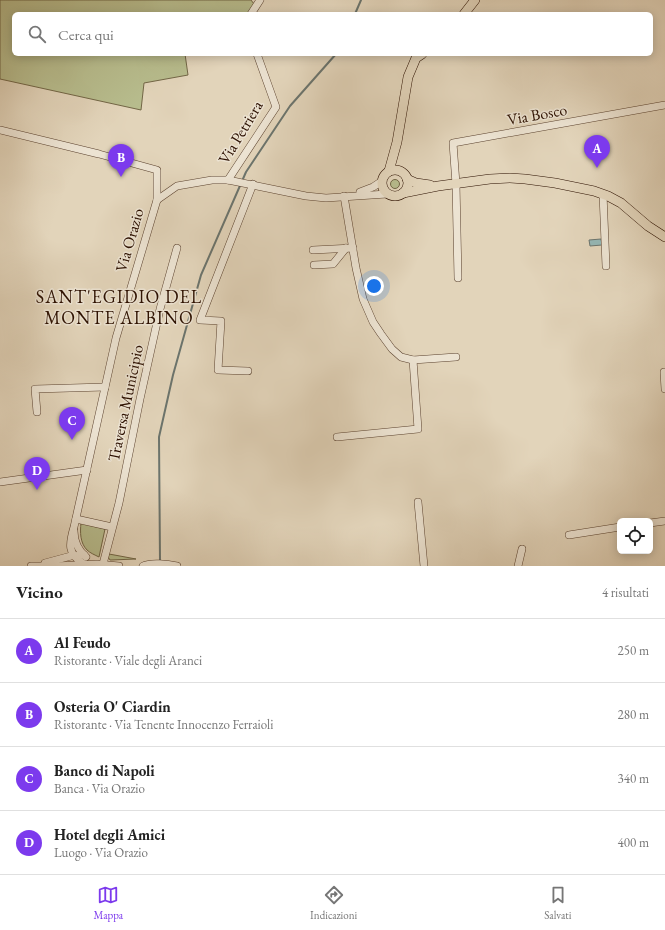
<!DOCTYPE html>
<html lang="it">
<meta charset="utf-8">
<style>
body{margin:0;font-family:"EB Garamond",serif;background:#f6f6f6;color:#222}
.controls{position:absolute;right:12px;bottom:12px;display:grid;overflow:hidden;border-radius:6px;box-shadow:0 2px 10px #0003}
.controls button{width:36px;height:36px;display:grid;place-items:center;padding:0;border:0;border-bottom:1px solid #e0e0e0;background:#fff;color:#222;font:20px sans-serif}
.you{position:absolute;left:374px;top:286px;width:14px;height:14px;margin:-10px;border:3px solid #fff;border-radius:50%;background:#1a73e8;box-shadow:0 0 0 6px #1a73e833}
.badge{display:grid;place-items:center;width:26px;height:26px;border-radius:50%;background:#7c3aed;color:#fff;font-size:13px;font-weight:700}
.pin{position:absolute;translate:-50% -33px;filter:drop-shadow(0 1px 2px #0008)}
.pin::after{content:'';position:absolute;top:21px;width:14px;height:12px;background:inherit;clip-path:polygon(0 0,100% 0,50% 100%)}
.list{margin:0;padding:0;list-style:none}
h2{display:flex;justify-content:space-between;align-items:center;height:52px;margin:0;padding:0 16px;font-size:17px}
h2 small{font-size:13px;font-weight:400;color:#767676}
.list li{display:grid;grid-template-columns:26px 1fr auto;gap:12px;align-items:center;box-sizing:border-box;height:64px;padding:0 16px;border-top:1px solid #e0e0e0}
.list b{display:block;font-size:15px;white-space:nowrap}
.list p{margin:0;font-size:13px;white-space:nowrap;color:#767676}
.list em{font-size:13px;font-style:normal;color:#767676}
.icon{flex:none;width:22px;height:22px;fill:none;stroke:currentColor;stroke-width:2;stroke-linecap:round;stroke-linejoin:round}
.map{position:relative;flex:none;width:665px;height:566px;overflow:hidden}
.search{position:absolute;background:#fff;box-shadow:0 2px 10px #0003;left:12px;right:12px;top:12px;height:44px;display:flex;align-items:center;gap:10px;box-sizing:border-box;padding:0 14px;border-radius:6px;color:#767676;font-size:15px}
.sheet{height:308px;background:#fff}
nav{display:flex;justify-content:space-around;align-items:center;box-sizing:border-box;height:56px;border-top:1px solid #e0e0e0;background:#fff;font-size:11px;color:#767676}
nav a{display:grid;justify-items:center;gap:2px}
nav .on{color:#7c3aed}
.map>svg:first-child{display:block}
</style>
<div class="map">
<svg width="665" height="566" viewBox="0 0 665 566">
<rect width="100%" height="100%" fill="#e2d4ba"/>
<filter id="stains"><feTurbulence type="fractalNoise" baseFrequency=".005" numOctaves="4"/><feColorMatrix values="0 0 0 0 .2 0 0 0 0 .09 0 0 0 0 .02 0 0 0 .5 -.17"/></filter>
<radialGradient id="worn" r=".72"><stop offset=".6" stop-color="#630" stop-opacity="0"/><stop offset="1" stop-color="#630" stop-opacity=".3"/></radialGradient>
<g fill="#b7bc8d" stroke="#726646">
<path d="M0,0H251L254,4L247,14H14V54H185L188,75L144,83L141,110L0,79Z"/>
<circle cx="395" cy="184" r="4.5"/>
<path d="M81,523L105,529L99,557C95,555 90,553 87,550C80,543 80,532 81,523Z"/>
<path d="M109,554L136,559L111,560H110L108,557Z"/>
</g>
<path fill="#95b7b5" stroke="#6b746d" d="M601,239L602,245L590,246L589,240Z"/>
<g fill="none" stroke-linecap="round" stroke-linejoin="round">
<g stroke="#6b746d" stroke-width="2">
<path d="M355,14L361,0"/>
<path d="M160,561L159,437L173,375L201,275L246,172L290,106L336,54"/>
</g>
<defs>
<g id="minor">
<path d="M251,14L260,0"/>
<path d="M0,130L99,154L157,170V200"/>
<path d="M228,180L276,107L257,54"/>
<path d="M360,192L373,187L382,181"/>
<path d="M603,194L606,266"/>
<path d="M344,196L356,268L363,299L373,322L381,334L392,349L401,357L413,360L456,357"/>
<path d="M313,250L353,248"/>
<path d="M314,265L333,264L346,248"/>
<path d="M458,278L456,184L453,143L665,105"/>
<path d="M248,371L218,370L221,321L200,320L253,184"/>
<path d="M665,372H664L665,389"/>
<path d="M37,412L35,389L105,387"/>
<path d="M337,437L418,429L413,360"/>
<path d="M0,482L87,470"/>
<path d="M418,502L424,566"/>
<path d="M76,519L112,527"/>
<path d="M650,523L665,521"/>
<path d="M74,531C74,541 78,550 86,557"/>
<path d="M569,535L620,527"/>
<path d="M45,563L71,556L84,555"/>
<path d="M84,564C67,554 69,544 74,527L116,338L157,200L177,186L212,180H228L306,196L326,198L387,194"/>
<path d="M103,564L119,503L140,399L160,309L177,248"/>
<path d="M31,566H55L97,564L119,566"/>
<path d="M143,566C151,562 168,564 177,566"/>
<path d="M518,566L522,549"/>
</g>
<g id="major">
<path d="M464,14L475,0"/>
<circle cx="395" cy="183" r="13"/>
<path d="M389,171L397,142L408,77L416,58L422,54"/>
<path d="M407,179L416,183L430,185"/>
<path d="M403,193L438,186L490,179L510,178L525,179L555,183L594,191L608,196L621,203L648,226L665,237"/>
</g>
</defs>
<use href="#minor" stroke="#5a412e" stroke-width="8"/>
<use href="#major" stroke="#2c1000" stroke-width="10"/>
<use href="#minor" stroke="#ece3d2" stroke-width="7"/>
<use href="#major" stroke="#e2d4ba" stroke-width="9"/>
</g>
<g text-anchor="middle" stroke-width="3" stroke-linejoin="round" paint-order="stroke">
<g font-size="16" fill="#2c1000" stroke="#ece3d2">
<text transform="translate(537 114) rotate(-10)" y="6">Via Bosco</text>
<text transform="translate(240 132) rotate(-59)" y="6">Via Petriera</text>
<text transform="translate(129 240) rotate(-74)" y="6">Via Orazio</text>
<text transform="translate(125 403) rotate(-78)" y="6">Traversa Municipio</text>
</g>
<g font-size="18" letter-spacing="1" fill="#2c1000" stroke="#ece3d2">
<text x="119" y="303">SANT'EGIDIO DEL<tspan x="119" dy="21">MONTE ALBINO</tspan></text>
</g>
</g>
<rect width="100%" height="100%" filter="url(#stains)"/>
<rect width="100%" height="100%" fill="url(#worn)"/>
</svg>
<div class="controls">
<button><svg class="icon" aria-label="locate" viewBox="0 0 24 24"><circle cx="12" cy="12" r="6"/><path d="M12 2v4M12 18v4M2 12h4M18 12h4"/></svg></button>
</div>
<div class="you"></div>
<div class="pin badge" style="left:597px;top:168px">A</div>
<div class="pin badge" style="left:121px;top:177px">B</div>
<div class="pin badge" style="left:72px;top:440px">C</div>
<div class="pin badge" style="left:37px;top:490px">D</div>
<div class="search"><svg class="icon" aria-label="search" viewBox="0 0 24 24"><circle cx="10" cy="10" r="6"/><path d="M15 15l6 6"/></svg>Cerca qui</div>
</div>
<section class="sheet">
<h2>Vicino<small>4 risultati</small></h2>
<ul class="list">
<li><span class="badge">A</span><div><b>Al Feudo</b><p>Ristorante · Viale degli Aranci</p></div><em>250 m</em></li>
<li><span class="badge">B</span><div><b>Osteria O' Ciardin</b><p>Ristorante · Via Tenente Innocenzo Ferraioli</p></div><em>280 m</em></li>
<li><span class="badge">C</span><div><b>Banco di Napoli</b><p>Banca · Via Orazio</p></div><em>340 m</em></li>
<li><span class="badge">D</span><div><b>Hotel degli Amici</b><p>Luogo · Via Orazio</p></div><em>400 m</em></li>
</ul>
</section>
<nav>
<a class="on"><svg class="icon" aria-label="map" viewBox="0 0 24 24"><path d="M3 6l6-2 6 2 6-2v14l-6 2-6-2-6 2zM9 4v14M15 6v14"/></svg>Mappa</a>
<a><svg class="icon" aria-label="directions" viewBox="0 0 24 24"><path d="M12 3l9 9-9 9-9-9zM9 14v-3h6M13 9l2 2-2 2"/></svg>Indicazioni</a>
<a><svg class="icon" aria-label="saved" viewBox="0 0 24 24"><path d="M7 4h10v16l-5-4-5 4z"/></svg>Salvati</a>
</nav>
